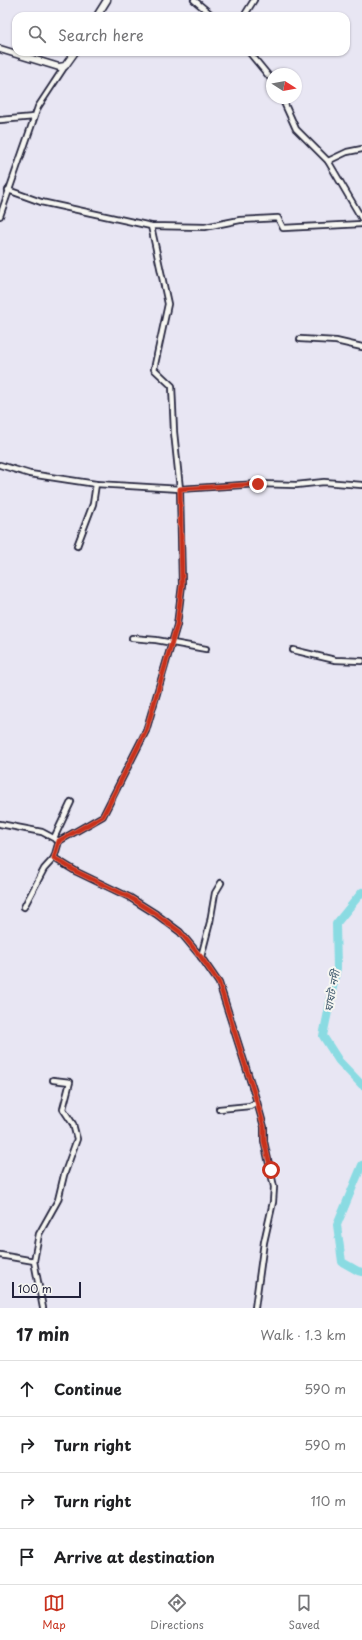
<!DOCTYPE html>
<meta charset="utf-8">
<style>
body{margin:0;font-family:"Playpen Sans","Noto Sans Bengali",sans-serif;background:#f2f2f2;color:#202124}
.compass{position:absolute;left:266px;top:68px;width:36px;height:36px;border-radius:50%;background:#fff;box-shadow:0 1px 3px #0004;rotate:101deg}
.scale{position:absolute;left:12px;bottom:10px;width:69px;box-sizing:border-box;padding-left:4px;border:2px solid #22223b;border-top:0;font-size:11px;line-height:14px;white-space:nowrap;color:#22223b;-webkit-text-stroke:3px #f6f6f2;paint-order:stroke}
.stop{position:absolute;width:12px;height:12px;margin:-9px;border:3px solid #c8321e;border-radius:50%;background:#fff}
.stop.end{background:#c8321e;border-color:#fff;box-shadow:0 1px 4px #0008}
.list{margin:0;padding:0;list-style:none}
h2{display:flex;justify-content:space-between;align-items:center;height:52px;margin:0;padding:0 16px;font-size:17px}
h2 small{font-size:13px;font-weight:400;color:#757577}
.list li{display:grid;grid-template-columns:26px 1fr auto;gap:12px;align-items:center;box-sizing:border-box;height:56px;padding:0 16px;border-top:1px solid #e0e0e0}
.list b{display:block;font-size:15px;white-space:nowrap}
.list em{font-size:13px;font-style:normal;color:#757577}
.icon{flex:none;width:22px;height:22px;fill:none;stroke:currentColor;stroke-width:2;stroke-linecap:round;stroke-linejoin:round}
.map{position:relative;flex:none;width:362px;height:1308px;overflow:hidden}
.search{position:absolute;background:#fff;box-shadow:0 1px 3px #0004;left:12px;right:12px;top:12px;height:44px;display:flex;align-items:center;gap:10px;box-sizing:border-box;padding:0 14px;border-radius:12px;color:#757577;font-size:15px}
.sheet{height:276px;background:#fff}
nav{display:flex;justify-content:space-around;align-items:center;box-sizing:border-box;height:56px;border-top:1px solid #e0e0e0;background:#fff;font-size:11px;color:#757577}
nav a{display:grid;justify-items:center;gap:2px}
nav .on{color:#c8321e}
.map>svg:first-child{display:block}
</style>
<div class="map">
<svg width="362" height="1308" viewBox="0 0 362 1308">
<rect width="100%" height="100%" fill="#e8e6f3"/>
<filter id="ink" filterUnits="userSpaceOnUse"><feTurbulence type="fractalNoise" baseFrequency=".025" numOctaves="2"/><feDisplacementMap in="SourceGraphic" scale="8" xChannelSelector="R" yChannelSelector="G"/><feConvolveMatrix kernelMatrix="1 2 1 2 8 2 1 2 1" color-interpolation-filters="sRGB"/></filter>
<g filter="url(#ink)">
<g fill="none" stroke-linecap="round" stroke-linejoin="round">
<g stroke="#8adbe2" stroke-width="8">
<path d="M362,892L336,924L337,968L323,1036L339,1061L362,1085"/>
<path d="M362,1165L337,1225L342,1262L358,1271L362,1272"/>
</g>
<defs>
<g id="minor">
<path d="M194,0L213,16"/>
<path d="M244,16L254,0"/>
<path d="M249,52L272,80"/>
<path d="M282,98L296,129L328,161L362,219"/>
<path d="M0,120L34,117"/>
<path d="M328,161L347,152L362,149"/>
<path d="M8,190L41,202L151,226L205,227L240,220L278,218L283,228L362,224"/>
<path d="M0,216L38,107L65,66"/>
<path d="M300,339L336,341L362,347"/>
<path d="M0,465L30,474L96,484L180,489L258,484L296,485L324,482L362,485"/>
<path d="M77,546L93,504L96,484"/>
<path d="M132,638L156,640L206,649"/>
<path d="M293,650L335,660L362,661"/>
<path d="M0,824L42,832L59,841L54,858L77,872L129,897L156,914L180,932L201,957L219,983L257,1102L264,1127V1141L274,1187L273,1202L264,1242L255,1308"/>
<path d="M54,838L71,802"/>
<path d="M59,841L103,816L146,731L177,625L182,585L180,489L174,432L172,386L154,369L168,304L151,226"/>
<path d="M24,907L44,869L54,858"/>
<path d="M201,957L210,922L215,893L221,883"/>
<path d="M219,1109L250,1106L257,1102"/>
<path d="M0,1255L34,1261L43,1308"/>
<path d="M34,1261L39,1234L58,1200L64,1175L77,1139L73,1124L63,1109L70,1082L53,1080"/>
</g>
<g id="tertiary">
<path d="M97,16L107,0"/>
<path d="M0,49L59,67L65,66L75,52"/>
</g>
</defs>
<use href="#minor" stroke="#22223b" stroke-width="8"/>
<use href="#tertiary" stroke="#22223b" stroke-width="9"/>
<use href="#minor" stroke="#f6f6f2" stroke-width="4.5"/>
<use href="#tertiary" stroke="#f6f6f2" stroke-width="6"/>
</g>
</g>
<g fill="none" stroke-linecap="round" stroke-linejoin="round" filter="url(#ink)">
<path stroke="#c8321e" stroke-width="5" d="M258,484L180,489L182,585L177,625L146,731L103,816L59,841L54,858L77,872L129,897L156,914L180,932L201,957L219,983L257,1102L264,1127V1141L271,1170"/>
</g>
<g text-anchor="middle" stroke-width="4" stroke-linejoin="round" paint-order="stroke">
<g font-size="11" font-style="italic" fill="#415a6d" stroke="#f6f6f2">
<text transform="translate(332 991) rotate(-79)" y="4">ঘাঘট নদী</text>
</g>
</g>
</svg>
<svg class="compass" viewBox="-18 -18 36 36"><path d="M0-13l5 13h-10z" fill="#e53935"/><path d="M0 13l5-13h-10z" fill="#757577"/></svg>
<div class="scale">100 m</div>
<div class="stop" style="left:271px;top:1170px"></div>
<div class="stop end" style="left:258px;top:484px"></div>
<div class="search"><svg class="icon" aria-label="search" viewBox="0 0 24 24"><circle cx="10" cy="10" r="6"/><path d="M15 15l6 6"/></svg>Search here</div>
</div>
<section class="sheet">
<h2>17 min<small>Walk · 1.3 km</small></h2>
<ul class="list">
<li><svg class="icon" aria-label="ahead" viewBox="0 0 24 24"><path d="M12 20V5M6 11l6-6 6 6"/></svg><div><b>Continue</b></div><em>590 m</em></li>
<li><svg class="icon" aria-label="right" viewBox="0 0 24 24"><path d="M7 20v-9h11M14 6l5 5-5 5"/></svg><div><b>Turn right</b></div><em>590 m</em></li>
<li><svg class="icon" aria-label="right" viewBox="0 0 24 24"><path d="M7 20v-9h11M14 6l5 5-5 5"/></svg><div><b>Turn right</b></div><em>110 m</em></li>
<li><svg class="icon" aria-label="arrive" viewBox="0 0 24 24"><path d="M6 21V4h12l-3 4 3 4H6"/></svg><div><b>Arrive at destination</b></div></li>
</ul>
</section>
<nav>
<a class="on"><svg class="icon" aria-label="map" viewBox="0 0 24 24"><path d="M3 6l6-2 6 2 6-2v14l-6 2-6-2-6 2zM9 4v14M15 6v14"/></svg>Map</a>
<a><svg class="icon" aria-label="directions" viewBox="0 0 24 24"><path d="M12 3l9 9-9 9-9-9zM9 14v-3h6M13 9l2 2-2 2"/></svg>Directions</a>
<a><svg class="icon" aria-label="saved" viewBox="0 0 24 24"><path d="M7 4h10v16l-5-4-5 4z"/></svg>Saved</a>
</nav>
